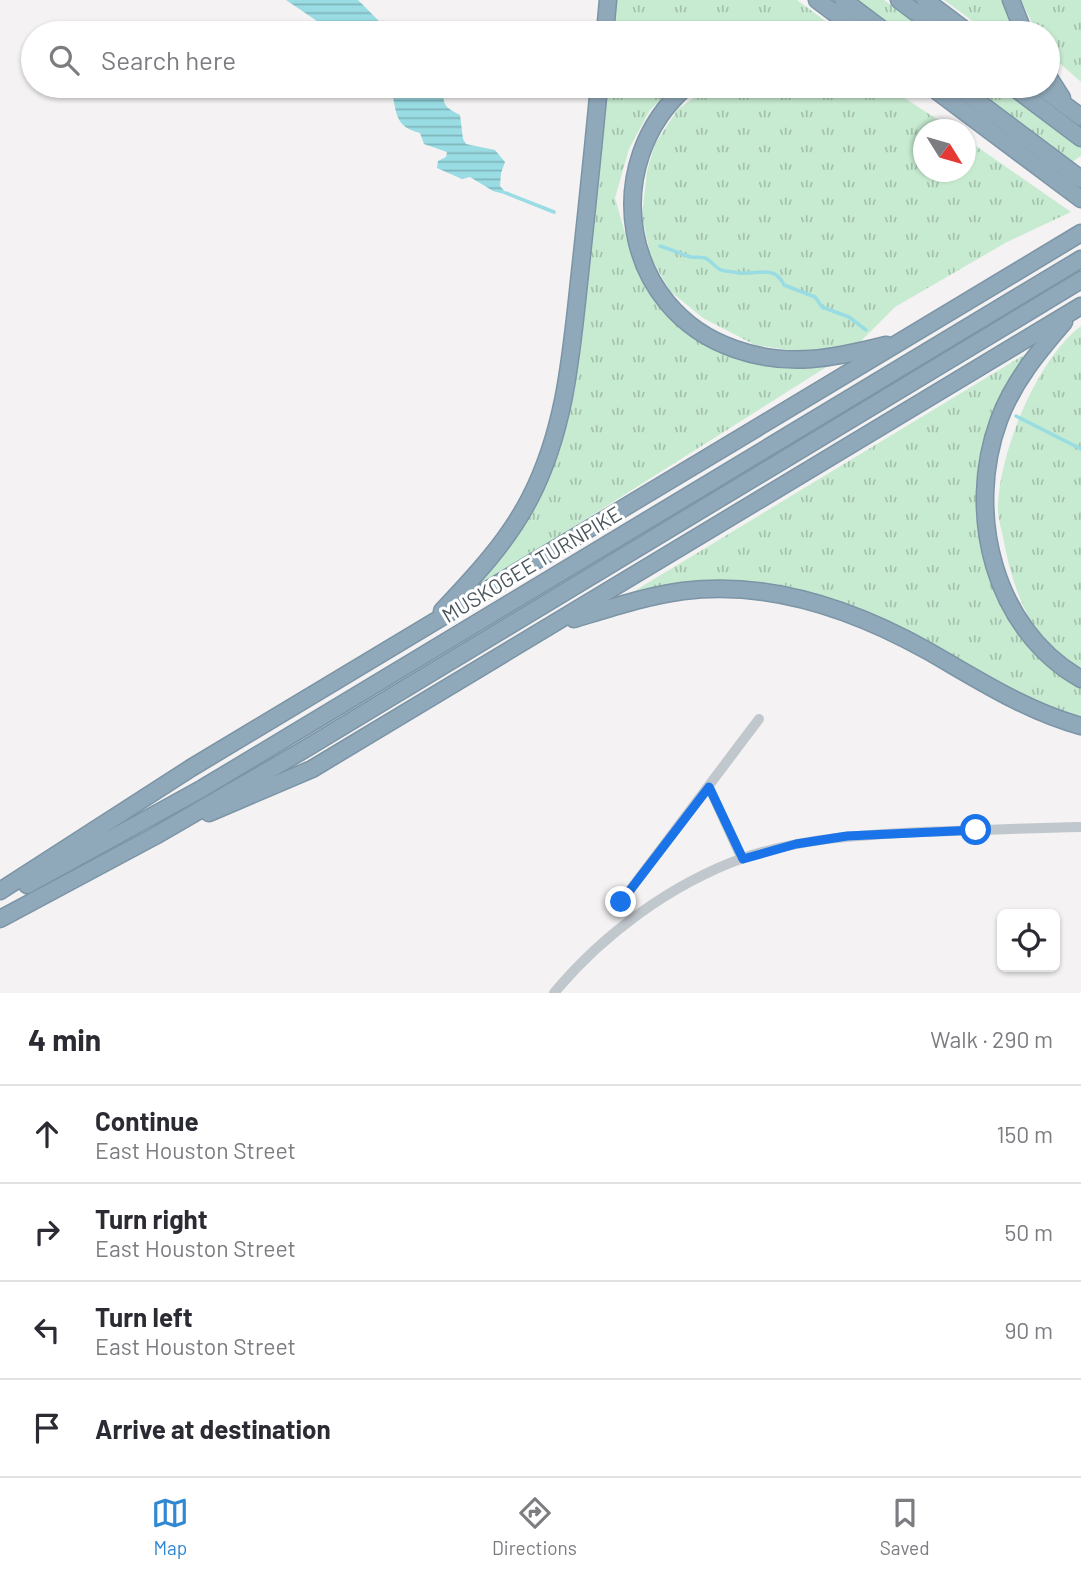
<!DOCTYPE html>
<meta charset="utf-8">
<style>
body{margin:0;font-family:Barlow,sans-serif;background:#f7f7f7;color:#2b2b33}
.controls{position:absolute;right:21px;bottom:21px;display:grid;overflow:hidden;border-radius:10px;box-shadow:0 2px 5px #0004}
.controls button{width:63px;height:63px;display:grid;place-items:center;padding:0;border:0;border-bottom:2px solid #e1e1e2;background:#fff;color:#2b2b33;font:35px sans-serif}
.compass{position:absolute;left:913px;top:119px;width:63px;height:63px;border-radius:50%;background:#fff;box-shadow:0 2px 5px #0004;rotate:127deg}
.stop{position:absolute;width:21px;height:21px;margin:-16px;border:5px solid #1a73e8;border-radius:50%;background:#fff}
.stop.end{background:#1a73e8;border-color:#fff;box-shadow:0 2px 7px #0008}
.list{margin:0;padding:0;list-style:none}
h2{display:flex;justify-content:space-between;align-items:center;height:91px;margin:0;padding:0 28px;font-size:30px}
h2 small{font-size:23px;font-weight:400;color:#7c7c81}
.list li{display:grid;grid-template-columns:46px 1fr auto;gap:21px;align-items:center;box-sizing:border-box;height:98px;padding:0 28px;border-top:2px solid #e1e1e2}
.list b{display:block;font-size:26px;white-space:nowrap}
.list p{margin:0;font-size:23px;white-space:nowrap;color:#7c7c81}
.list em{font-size:23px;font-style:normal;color:#7c7c81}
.icon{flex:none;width:38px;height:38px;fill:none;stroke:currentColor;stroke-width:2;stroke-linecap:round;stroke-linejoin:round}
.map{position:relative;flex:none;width:1081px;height:993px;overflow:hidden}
.search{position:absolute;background:#fff;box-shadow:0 2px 5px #0004;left:21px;right:21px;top:21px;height:77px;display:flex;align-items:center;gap:18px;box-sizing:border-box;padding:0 24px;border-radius:38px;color:#7c7c81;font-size:26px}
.sheet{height:483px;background:#fff}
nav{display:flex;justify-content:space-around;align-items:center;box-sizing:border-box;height:98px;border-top:2px solid #e1e1e2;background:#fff;font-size:19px;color:#7c7c81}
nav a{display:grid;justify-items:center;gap:4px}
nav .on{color:#2f88d1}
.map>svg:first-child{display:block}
</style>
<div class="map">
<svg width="1081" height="993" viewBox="0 0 1081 993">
<defs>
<pattern id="grass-tufts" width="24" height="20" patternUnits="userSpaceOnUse" patternTransform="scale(1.75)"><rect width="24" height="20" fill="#c7ebd1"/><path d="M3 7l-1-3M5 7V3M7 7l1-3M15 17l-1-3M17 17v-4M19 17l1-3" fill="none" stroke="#a4c1ad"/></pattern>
<pattern id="water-rules" width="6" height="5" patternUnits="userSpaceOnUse" patternTransform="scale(1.75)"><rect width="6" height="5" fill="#99dce3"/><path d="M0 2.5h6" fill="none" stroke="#7fb5bb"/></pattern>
</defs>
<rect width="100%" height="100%" fill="#f4f2f2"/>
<g fill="url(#grass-tufts)">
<path d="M614,0H797L842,33H610Z"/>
<path d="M857,0H884L929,33H901Z"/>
<path d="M944,0H1004L1016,33H989Z"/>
<path d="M1021,0H1081V82L1054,58L1048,49V33H1037Z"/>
<path d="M605,86H674L650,110L629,149L615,198L627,240L643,279L662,305L760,362L828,366L477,588L528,515L549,472Z"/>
<path d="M716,86H886L952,129L923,130V172H965L966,139L1071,212L1007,242L895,307L855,347L803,352L755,345L703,318L670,291L651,258L642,216L647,171L655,144L678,109L702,92Z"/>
<path d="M972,86H999L1081,147V156L1072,162Z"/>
<path d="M1081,326V668C1031,646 1012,587 1003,537C1001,527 997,515 998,505C1000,451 1037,359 1081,326Z"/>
<path d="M1032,350L982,457L977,514L990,572L1007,613L1026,642L1044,661L1081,685V720L784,590L633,596L631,593Z"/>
</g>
<g fill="url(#water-rules)">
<path d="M286,0H358L391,33H329L317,21Z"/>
<path d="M390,86H442C445,105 441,105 460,115L463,139L466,144L495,150L505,162L501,173L500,186L508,195L493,191L470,177L462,179L437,168L438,161L446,157L447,152L424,144L420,133C391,126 398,108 390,86Z"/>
</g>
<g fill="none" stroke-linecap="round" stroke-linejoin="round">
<g stroke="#99dce3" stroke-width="3.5">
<path d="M506,193L554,212"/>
<path d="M660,246C670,249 680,254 691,257C697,258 702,256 707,259C714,263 716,270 725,271C730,271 736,273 741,273C759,274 775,265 784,285L815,297L822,307L849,317L866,330"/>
<path d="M1016,416L1081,449"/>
</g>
<defs>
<g id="highway">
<path d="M817,0L861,33"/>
<path d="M843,0L887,33"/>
<path d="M899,0L943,33"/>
<path d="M925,0L969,33"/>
<path d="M1011,0L1024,33"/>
<path d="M605,33L608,0"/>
<path d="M1048,76L1062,98"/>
<path d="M687,86C598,163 621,310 735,349C788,368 834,358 886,345"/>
<path d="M930,86L1081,199"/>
<path d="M957,86L1081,179"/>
<path d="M1012,86L1081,138"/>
<path d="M1039,86L1081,117"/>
<path d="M1064,322C1038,352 1013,382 999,420C965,512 993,629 1081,679"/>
<path d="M442,611C475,576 508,541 530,498C565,430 571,357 579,282C586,217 593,151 599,86"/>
<path d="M574,619C610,608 646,596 683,591C770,580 853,609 928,651C977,679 1026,711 1081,726"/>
<path d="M209,813L312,769L1081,306"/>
<path d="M27,885L203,788L1081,259"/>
<path d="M0,891L191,768L1081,233"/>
<path d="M0,919L155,836L300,752L1081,280"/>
</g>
</defs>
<use href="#highway" stroke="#7b94a6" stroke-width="19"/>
<g stroke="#c0c7cd" stroke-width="10">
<path d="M709,787L742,859"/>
<path d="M621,902L759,719"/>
<path d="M554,993C603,934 671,884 743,858C801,838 861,835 921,832C975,830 1028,828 1081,827"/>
</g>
<use href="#highway" stroke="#90a9ba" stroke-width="16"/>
</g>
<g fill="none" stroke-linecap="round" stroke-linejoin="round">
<path stroke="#1a73e8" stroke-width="9" d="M621,902L709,787L743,859L796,844L847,836L976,830"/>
</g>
<g text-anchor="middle" stroke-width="6" stroke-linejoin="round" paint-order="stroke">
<g font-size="21" fill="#4c575d" stroke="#fff">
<text transform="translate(532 565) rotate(-31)" y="7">MUSKOGEE TURNPIKE</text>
</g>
</g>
</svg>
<div class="controls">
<button><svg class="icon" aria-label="locate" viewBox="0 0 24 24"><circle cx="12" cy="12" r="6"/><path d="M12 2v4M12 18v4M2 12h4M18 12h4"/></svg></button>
</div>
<svg class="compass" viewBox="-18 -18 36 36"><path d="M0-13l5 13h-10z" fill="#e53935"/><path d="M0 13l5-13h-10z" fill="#7c7c81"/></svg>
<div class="stop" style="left:976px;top:830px"></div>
<div class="stop end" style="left:621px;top:902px"></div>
<div class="search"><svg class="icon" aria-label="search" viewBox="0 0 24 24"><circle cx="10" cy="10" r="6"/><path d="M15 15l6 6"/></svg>Search here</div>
</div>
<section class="sheet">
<h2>4 min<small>Walk · 290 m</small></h2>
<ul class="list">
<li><svg class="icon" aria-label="ahead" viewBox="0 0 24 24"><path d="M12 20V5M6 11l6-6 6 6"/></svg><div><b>Continue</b><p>East Houston Street</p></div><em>150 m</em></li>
<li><svg class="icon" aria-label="right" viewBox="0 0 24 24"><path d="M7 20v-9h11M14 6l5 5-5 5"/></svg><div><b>Turn right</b><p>East Houston Street</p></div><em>50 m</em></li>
<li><svg class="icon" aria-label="left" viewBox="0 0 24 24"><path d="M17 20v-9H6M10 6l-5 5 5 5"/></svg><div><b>Turn left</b><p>East Houston Street</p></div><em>90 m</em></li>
<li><svg class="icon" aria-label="arrive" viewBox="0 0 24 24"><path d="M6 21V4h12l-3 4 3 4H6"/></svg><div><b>Arrive at destination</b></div></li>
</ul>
</section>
<nav>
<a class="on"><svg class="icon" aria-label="map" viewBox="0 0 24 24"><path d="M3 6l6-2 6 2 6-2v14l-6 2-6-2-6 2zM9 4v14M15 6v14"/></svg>Map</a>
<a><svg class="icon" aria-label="directions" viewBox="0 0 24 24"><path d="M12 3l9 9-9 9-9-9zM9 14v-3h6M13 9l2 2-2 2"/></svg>Directions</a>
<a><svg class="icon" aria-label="saved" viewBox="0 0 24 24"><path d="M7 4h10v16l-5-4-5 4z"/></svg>Saved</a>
</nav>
